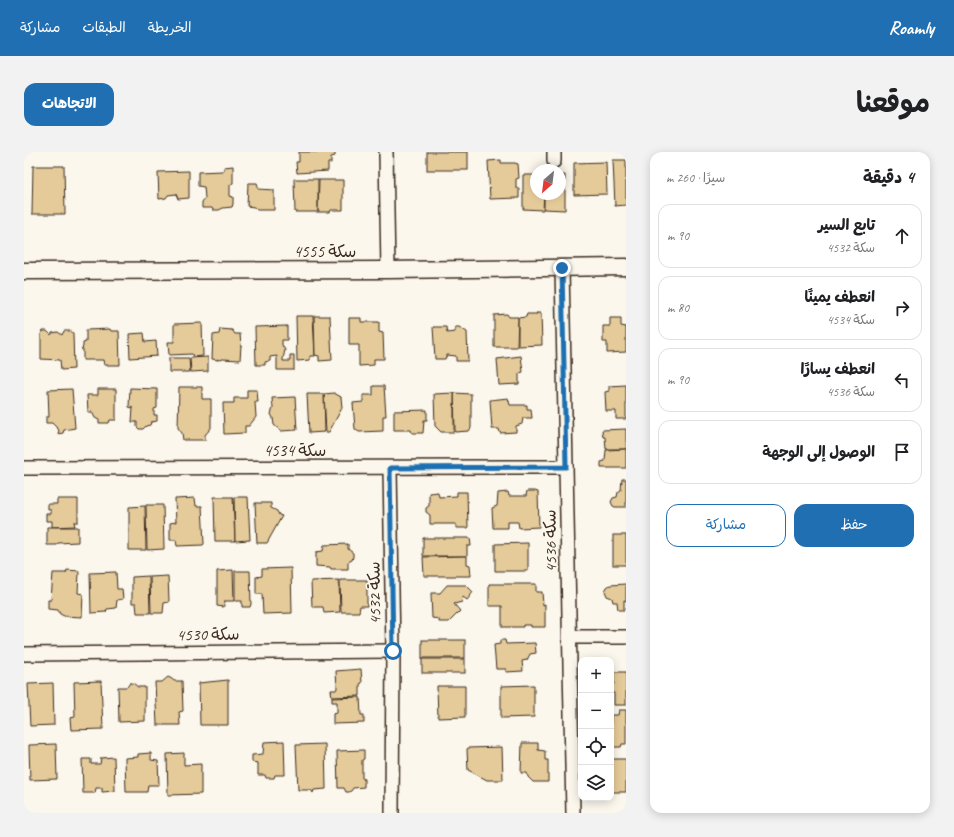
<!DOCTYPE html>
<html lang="ar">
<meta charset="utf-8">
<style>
body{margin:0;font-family:Caveat,"Playpen Sans Arabic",sans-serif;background:#f2f2f2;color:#202124;direction:rtl}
.controls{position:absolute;right:12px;bottom:12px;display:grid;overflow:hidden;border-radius:8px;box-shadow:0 2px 10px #0003}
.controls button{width:36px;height:36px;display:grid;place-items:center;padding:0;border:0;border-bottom:1px solid #e0e0e0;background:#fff;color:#202124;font:20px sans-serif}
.compass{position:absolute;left:506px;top:12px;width:36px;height:36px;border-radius:50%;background:#fff;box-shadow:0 2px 10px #0003;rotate:208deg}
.stop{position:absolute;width:12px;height:12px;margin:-9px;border:3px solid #1f6fb2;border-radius:50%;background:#fff}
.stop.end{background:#1f6fb2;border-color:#fff;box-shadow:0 1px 4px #0008}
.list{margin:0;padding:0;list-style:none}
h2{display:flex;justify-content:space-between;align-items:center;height:52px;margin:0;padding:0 16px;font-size:17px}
h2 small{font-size:13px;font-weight:400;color:#757577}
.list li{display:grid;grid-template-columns:26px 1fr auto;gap:12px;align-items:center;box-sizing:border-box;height:64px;margin:0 8px 8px;padding:0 8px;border:1px solid #e0e0e0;border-radius:12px}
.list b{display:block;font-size:15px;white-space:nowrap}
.list p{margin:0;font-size:13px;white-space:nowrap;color:#757577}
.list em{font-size:13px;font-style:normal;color:#757577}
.actions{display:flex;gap:8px;padding:12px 16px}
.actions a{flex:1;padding:9px 0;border:1px solid #1f6fb2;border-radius:12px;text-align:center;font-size:14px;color:#1f6fb2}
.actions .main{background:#1f6fb2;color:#fff}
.icon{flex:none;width:22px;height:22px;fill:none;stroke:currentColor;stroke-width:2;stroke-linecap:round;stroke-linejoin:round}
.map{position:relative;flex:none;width:602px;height:661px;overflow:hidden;direction:ltr;border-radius:12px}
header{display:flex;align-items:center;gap:24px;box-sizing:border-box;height:56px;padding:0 20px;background:#1f6fb2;color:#fff}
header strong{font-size:19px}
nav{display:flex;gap:22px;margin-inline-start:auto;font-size:14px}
.intro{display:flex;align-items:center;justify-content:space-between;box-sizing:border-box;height:96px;padding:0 24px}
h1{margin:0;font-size:28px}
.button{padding:10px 18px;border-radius:12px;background:#1f6fb2;color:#fff;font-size:14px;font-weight:700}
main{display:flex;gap:24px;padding:0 24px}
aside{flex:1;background:#fff;border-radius:12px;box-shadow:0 2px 10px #0003}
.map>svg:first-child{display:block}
</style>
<header>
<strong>Roamly</strong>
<nav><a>الخريطة</a><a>الطبقات</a><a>مشاركة</a></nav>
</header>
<div class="intro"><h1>موقعنا</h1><a class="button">الاتجاهات</a></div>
<main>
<aside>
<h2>4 دقيقة<small>سيرًا · 260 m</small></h2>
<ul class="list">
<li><svg class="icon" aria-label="ahead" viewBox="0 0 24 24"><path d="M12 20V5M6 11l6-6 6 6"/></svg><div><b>تابع السير</b><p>سكة 4532</p></div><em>90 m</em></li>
<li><svg class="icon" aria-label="right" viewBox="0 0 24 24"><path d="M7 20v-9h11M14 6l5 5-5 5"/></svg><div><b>انعطف يمينًا</b><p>سكة 4534</p></div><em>80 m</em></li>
<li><svg class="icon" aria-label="left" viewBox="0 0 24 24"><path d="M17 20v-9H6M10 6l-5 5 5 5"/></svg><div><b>انعطف يسارًا</b><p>سكة 4536</p></div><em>90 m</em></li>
<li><svg class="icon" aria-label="arrive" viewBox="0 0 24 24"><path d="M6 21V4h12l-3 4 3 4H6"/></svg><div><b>الوصول إلى الوجهة</b></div></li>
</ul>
<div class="actions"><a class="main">حفظ</a><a>مشاركة</a></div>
</aside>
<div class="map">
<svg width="602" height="661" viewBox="0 0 602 661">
<rect width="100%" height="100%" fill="#fbf7ec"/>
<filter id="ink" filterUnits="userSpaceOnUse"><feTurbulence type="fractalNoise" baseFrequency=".025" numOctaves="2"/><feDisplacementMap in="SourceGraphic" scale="8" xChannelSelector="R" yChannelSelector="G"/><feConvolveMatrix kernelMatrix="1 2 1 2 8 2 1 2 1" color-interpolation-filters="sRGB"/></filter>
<g filter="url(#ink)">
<g fill="#e5cb9a" stroke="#3b2a1e">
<path d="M275,0H311V4L307,5V11H304V19L273,21L272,10H275Z"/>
<rect x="403" y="0" width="41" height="18"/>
<path d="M477,8V11H491L494,12L495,26L492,27V36H495V46L466,47L464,9Z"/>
<path d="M589,8H602V53L591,54Z"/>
<path d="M582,10L583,42L550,43V11Z"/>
<path d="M9,14H40L41,62H8Z"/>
<path d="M209,14V31L206,33V44L209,45V52L208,55L199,56L195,58H189L188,56H178V50L181,46L180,35L174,34V20L199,19L200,17V15Z"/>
<path d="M165,19V46L154,47L152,42L144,43L142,46L135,47L134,20Z"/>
<path d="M499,23H512V42H520L519,58L499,57Z"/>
<path d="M536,23H541V58L520,57V42H536Z"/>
<path d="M270,27H294V60H271Z"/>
<path d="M295,28H319V58H307L306,60H294Z"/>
<path d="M224,31H233L234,34V37L250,38V58H233L230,55L223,54Z"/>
<path d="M512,161H517L518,193L494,194V166L502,165L503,162H513Z"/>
<path d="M483,162L485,165H494L493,195H470V163Z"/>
<path d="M272,164H289L291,204H286V208L273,209Z"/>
<path d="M290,164H306L308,208L295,209V204L291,203Z"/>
<path d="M325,166H337V170H355V180L359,181L360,207H350V213L335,214V193H325Z"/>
<path d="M586,166H597V174L602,175V200L583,201V190H579V174H586Z"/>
<path d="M178,171L179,204L169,205L168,202L145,203L144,190H150V172Z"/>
<path d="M263,174V188H258V193L261,198L259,207V209H266V203H270V218H253V204L246,205V209L241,210V213H232L231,175Z"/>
<path d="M409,175H422L423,181L431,180V175H435L443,180L444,209H432V204L423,203L421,207H411Z"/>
<path d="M86,177L87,179H95L96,213H80L79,208H59V197H57L59,195V191L62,190V178Z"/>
<path d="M196,177L208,178L211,182H216L217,194V193L216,208L199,207L195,208L193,207L194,208L188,207L189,183L195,182Z"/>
<path d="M19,179H23L27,183L28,181L34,180L38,183L40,179H46L49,181L50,217L37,218L36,208L17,207V182Z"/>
<path d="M120,181L121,190L132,189L133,204L106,206L105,182Z"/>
<path d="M497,204L499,220L496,221L495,222V232L475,233L473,207Z"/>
<path d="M184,205V219L167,220L166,206Z"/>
<path d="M145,206H165L166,220H145Z"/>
<path d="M602,233V267H592V259H582L581,240L585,239V234Z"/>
<path d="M349,234H360L362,264H359V279L335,280L331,277L329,251L339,250V243H349Z"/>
<path d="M155,235H178V247H187V276L181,283V288H159L158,281L154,276Z"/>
<path d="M106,236L133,237V256L130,257V263H133V269L127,270L126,273L122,274L119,277H115L113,275V270H108L109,256L105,255Z"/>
<path d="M48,237L51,276L40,278L39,281L34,282L35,278L28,271H22V265H25L24,238Z"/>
<path d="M74,237H92V268H86L85,271H75V268L71,266L68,260H64L63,243H74Z"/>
<path d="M223,238H233L234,250H231L232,265L225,274H221V281L200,282L199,251H210V246H223Z"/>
<path d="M310,241L317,245L318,256L305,280H302L300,242Z"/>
<path d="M430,241L447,242V276L445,279L431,280Z"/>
<path d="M430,241V280H417L411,274L410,242Z"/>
<path d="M283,242H300L301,280L285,281Z"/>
<path d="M271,245L273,278L257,279L250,273L249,266L247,262L249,256L248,246Z"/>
<path d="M484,246L486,253H503V257H507L508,266H499L498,272L492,274V280L476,281L475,277H468L466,248Z"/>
<path d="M403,258V268H400L399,281H388L387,278H370V259Z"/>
<path d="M602,277V297H582L581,285H579L578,278Z"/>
<path d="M602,297V316H577V310L581,309L582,298Z"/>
<path d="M598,327H602V355H591L589,354L587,350L589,346L593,345L594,340L597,338Z"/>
<path d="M503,339H511L514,340L515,375L495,376L494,370H484V376H469L468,356L473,354L474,341L484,340L485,344H502Z"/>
<path d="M414,340L415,345L433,344V340H443L444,376H432V372H406V363L402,360V356L405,354V341Z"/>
<path d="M190,345H209L211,389H191Z"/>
<path d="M210,345H224L226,388L211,389Z"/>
<path d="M171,346L172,354H178L180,392L179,393L153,394L152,388H146V371L152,370L151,347Z"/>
<path d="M33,347H54V370H50L51,374L28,375V369H22V362H27V358H24V352H33Z"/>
<path d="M231,351H247V356L253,359L255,363L258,364L243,391H233Z"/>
<path d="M122,353H139L140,397L123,398Z"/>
<path d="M121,354L122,398H105V355Z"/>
<path d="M23,375H54V390L34,391L33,393H23Z"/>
<rect x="589" y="383" width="13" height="30"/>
<path d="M399,386H446L447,394H443V404H399Z"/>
<path d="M504,391V419H471V392Z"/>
<path d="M324,392V397L329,401V405L328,408L324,410V417H307L306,415L292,414V400L299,399L300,393Z"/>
<path d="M443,404V412L446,413L447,424H400L399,405Z"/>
<path d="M267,416L268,461L239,462L238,442H232V425L238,424V417Z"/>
<path d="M43,418L55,419L54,441L59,442L58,465L40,464L36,462L34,458L24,457V448H27L29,421H42Z"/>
<path d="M209,418L210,449H201L200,455L193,454V419Z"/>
<path d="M211,419H226L227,452L226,455H218V449H211Z"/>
<path d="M92,420L93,437H98L99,447L93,448L92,456L83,457L82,460L67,461L66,421Z"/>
<path d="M125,424L126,461H113L112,451H108V425Z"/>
<path d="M144,424L145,450L140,451L139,461H127L126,425Z"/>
<path d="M315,428L316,460L300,461L299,455H288L287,429Z"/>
<path d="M316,428H343V454H336L335,460H317Z"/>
<path d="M465,432H512V440H518L519,453L521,452V475H507V473H499V475H478V454H465Z"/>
<path d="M602,432V449L600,448V458H594L593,450H589L588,446L583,444L581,439L583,435L586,433Z"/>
<path d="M423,433H442L449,440L443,448L439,445L438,450L430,452L436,459L425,470H415V467L408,466L407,441H416Z"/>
<rect x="398" y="488" width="43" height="18"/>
<path d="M476,488H481L482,492L511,491L512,501L506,502L503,508L498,509L499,519L482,520V517H472L470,493L476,492Z"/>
<rect x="398" y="507" width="43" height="14"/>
<path d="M337,517L338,531L336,532V544L308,545L307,538H312L313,536L312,519Z"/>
<path d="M590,520H602V553H590V541L587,540V533L590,532Z"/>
<path d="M144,525L148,527L150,529H158L159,559L155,560L156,573H133L131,530H138Z"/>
<path d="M204,528V573H176L175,531Z"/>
<path d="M77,529L79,577L47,578L46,566L51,565L50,530Z"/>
<path d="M29,531L30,573L6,574L4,532Z"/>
<path d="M106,531H109L114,535H121V569L95,570L94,535H103Z"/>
<path d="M510,533V565L477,566V534Z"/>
<path d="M413,534H441V565L414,566Z"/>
<path d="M336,545L337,563H340V571L309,572V562L313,561V550H308V546Z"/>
<path d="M595,558H602V592H598L597,595H587V563H594Z"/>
<path d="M260,589L261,623H251L250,626H242L241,623H234V611L228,610V603L239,602L240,590Z"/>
<path d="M498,591H514V598L521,599V608H524V630H509L504,625L503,621H497Z"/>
<path d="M32,592L33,627L6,628L5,593Z"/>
<path d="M301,592L302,637L290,638L289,641L287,638H274L272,593Z"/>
<path d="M478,595L479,628H463L444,618L443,597L444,596Z"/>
<path d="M340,598V607L338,608V626L340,627V635L329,636L327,639L325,640H322L320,636H314L313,599Z"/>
<path d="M127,601V608L134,609L135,633H124L123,640H102L101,606L114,605V602Z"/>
<path d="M160,601V613L177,612V642L144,643L143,602Z"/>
<path d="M90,605L91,639L78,640V636H72L71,641H59L58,607H67V612H76L77,606Z"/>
<path d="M587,607H602V640H588L587,636Z"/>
</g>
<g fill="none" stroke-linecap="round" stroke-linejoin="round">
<defs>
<g id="minor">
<path d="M362,0L364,118"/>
<path d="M530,0V9"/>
<path d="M538,116L549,661"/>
<path d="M0,316L542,315"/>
<path d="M366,316L369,499L368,661"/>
<path d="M546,485H602"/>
<path d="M0,502L369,499"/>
</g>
<path id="tertiary" d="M0,119L364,118L602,115"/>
</defs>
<use href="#minor" stroke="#3b2a1e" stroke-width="16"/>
<use href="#tertiary" stroke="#3b2a1e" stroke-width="19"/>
<use href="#minor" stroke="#fbf7ec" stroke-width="13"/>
<use href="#tertiary" stroke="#fbf7ec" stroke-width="16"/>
</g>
</g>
<g fill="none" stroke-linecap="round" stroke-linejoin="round" filter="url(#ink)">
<path stroke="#1f6fb2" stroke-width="5" d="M369,499L366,316L542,315L538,116"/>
</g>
<g text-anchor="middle" stroke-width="3.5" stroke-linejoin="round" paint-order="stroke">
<g font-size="17" fill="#3b2a1e" stroke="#fbf7ec">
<text x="301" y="105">سكة 4555</text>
<text x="271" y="304">سكة 4534</text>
<text transform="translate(526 389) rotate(-91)" y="6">سكة 4536</text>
<text transform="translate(350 441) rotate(-91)" y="6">سكة 4532</text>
<text transform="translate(184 482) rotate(-1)" y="6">سكة 4530</text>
</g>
</g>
</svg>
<div class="controls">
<button>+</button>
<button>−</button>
<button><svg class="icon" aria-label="locate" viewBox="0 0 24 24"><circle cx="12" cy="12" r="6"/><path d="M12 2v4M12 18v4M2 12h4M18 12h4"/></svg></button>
<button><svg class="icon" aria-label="layers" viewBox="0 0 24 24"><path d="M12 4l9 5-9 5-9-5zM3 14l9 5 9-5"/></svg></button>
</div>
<svg class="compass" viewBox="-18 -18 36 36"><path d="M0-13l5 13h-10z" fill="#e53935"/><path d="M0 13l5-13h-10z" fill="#757577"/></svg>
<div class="stop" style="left:369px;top:499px"></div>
<div class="stop end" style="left:538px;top:116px"></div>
</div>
</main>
